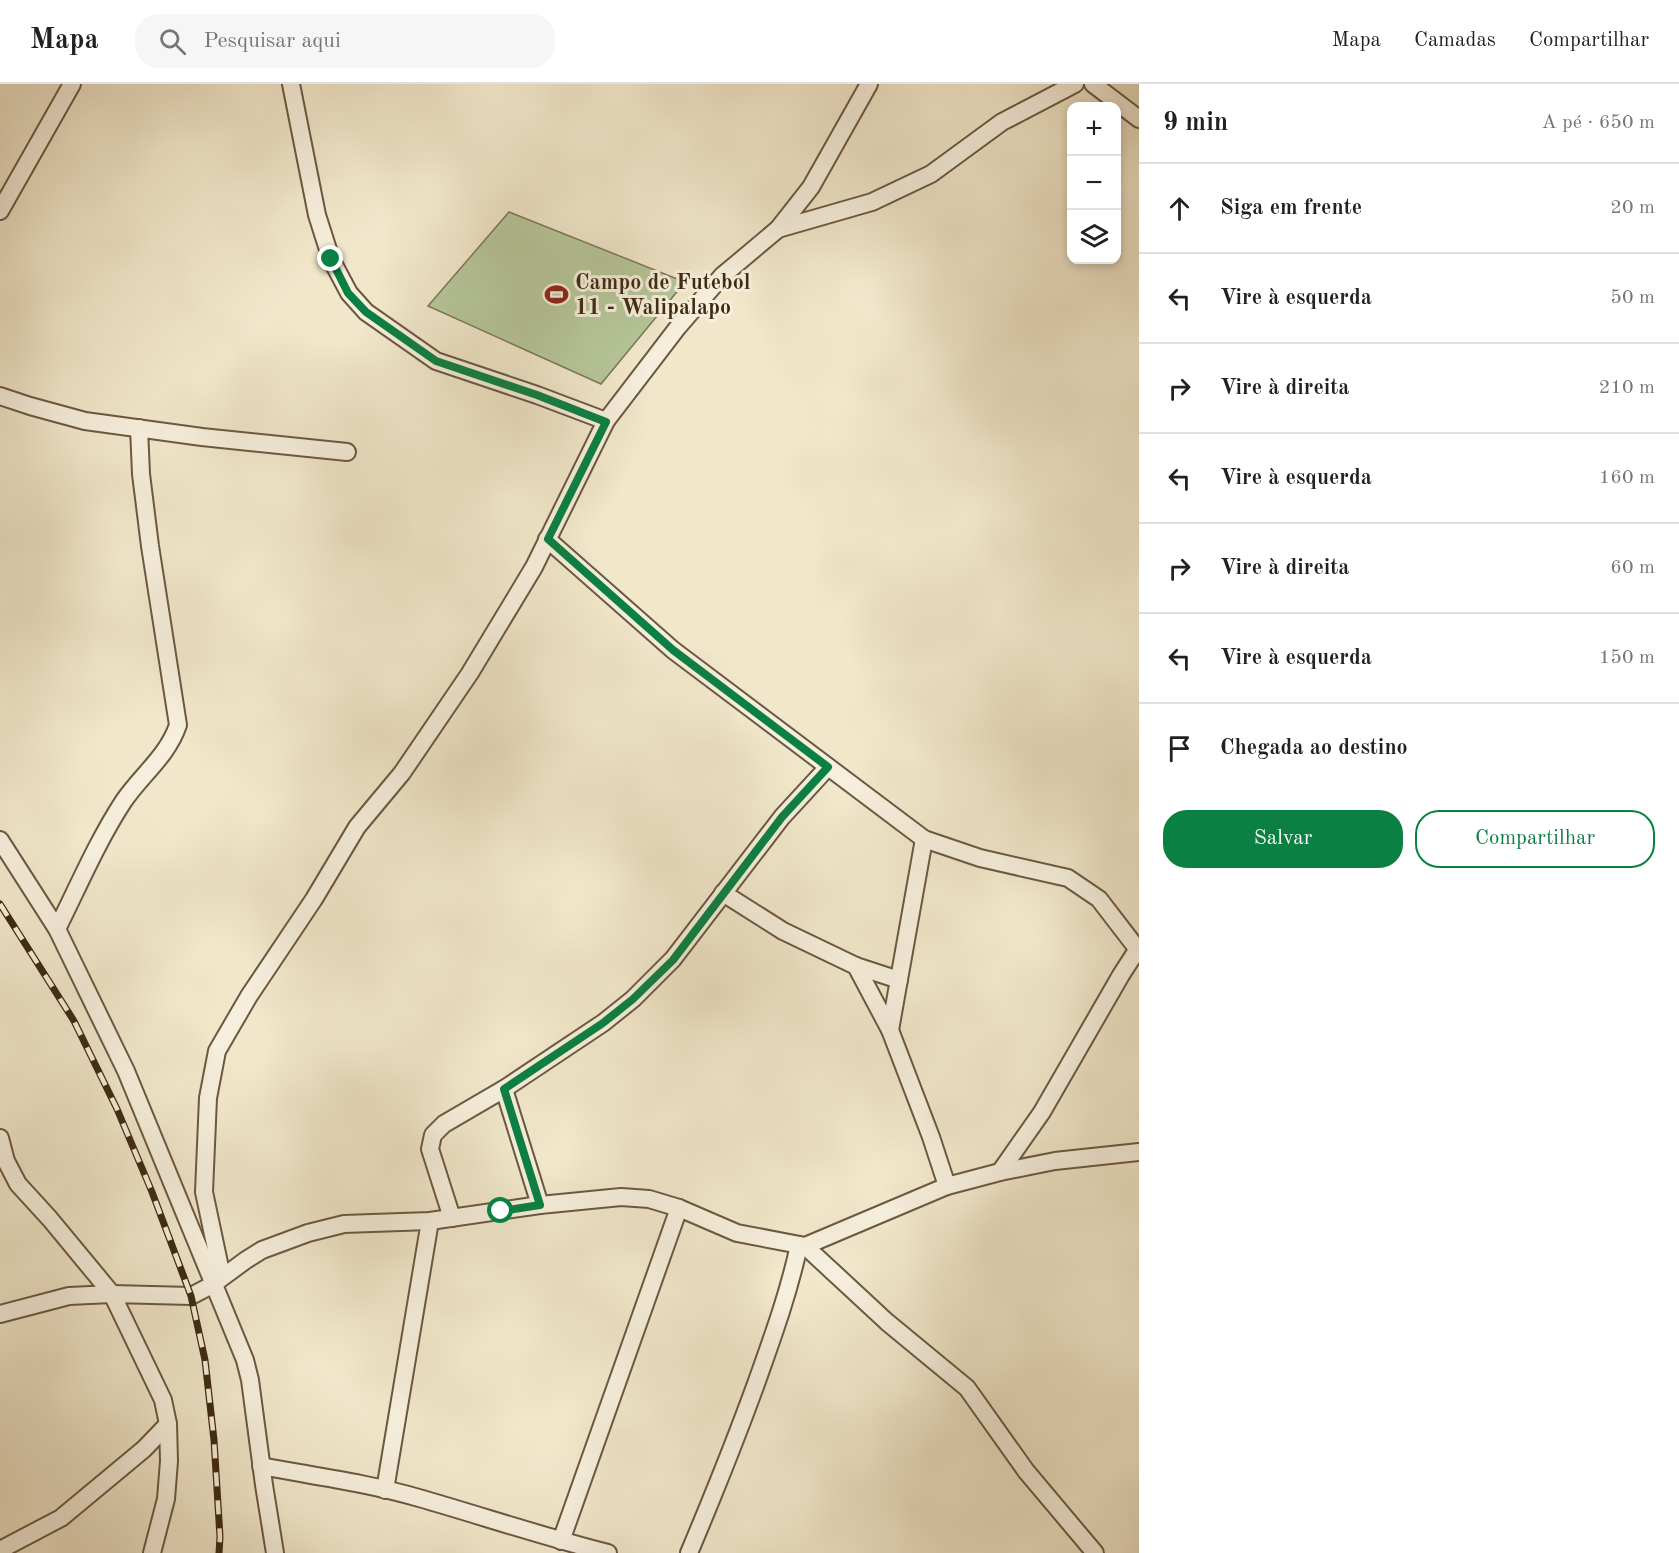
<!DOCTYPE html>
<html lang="pt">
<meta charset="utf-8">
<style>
body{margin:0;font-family:"Old Standard TT",serif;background:#f6f6f6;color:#202124}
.controls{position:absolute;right:18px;top:18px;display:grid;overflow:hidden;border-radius:12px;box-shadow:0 3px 9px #0003}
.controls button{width:54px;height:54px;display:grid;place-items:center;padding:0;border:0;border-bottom:2px solid #e0e0e0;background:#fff;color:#202124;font:30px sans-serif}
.stop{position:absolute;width:18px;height:18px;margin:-14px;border:4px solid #0b8043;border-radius:50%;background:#fff}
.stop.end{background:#0b8043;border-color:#fff;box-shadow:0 2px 6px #0008}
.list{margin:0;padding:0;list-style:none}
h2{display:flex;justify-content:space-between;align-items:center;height:78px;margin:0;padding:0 24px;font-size:26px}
h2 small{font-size:20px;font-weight:400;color:#757577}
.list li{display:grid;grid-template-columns:39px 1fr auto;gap:18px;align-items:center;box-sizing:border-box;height:90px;padding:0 24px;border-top:2px solid #e0e0e0}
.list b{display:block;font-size:22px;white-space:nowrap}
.list em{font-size:20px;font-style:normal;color:#757577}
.actions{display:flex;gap:12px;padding:18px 24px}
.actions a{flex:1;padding:14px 0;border:2px solid #0b8043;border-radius:24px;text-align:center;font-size:21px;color:#0b8043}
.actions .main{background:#0b8043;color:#fff}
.icon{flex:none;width:33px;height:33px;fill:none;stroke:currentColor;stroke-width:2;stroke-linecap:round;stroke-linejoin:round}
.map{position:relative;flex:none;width:1139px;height:1469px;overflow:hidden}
header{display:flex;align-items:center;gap:36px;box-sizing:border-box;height:84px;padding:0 30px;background:#fff;border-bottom:2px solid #e0e0e0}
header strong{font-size:28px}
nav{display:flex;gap:33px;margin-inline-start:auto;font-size:21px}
.search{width:420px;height:54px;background:#f6f6f6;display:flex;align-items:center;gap:15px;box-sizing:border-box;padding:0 21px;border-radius:24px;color:#757577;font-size:22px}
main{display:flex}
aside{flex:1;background:#fff}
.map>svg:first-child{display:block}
</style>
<header>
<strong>Mapa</strong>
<div class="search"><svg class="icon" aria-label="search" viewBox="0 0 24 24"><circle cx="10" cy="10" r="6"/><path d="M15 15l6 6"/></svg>Pesquisar aqui</div>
<nav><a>Mapa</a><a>Camadas</a><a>Compartilhar</a></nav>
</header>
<main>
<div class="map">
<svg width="1139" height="1469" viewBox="0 0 1139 1469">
<rect width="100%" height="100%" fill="#f1e7cb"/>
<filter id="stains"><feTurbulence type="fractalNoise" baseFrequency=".00333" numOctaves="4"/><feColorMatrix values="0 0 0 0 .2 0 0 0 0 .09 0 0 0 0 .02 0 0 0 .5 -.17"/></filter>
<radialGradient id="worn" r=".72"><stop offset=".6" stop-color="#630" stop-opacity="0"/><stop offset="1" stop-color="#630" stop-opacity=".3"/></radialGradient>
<path fill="#b6c79b" stroke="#7a7856" stroke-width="1.5" d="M509,128L685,198L601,300L428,222Z"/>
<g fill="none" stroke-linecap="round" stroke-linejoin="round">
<defs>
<g id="minor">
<path d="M291,0L317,131L331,175L349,209L366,228L436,277L537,311L606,337L678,243L722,192L778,145L811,103L869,0"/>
<path d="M1093,0L1139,35"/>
<path d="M0,127L72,0"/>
<path d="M778,145L872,118L931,90L1002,38L1075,0"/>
<path d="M0,312L30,322L85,337L202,353L347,368"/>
<path d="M547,455L673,566L924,755L980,774L1068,794L1099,815L1139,867"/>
<path d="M0,756L57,845L126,987L245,1276L250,1296L264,1401L275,1469"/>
<path d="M723,809L783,847L856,882L890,946L931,1053L947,1102"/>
<path d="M57,845C78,803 97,758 123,718C141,691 167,673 178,641L150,462L141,390L139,344"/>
<path d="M856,882L899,896"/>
<path d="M890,946L924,755"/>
<path d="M504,1005L540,1121"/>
<path d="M0,1054L6,1077L18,1100L50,1135L112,1210L163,1316L168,1340L169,1377L166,1415L152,1469"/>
<path d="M1000,1088L1042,1028L1121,891L1139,863"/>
<path d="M452,1134L430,1065L433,1051L444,1040L504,1005L603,939L633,915L673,875L782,733L828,683"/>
<path d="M805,1162L887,1238L967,1304L1026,1387L1095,1469"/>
<path d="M222,1193L204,1108L208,1014L217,967L249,912L314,815L357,743L402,689L470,589L534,483L606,337"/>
<path d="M0,1230L69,1212L112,1210L191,1212L212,1201L246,1176L262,1166L308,1149L344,1140L430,1137L540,1121L621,1113L649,1115L679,1124L737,1149L805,1162L947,1102L1000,1088L1055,1077L1139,1068"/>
<path d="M261,1382C314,1392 367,1399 419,1414C482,1432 544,1453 608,1469"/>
<path d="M385,1406L430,1137"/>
<path d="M561,1457L679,1124"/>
<path d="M0,1466L61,1434L144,1365L168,1340"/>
<path d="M689,1469C713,1412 736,1355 757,1297C773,1252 789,1208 799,1161"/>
</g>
</defs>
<use href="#minor" stroke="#6b593f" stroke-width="20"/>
<use href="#minor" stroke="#f6efdd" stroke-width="16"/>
<defs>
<path id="rail" d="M0,820L74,937L117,1025L152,1108L191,1212L205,1276L214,1356L220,1453L219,1469"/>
</defs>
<use href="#rail" stroke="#3e2a10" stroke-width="7"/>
<use href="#rail" stroke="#f6efdd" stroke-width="4.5" stroke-dasharray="14" stroke-linecap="butt"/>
</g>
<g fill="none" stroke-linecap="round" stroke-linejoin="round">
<path stroke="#0b8043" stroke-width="8" d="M331,175L348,209L366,228L436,277L537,311L606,338L548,455L673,566L828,683L782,733L673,876L633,915L603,939L504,1005L540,1121L501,1127"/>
</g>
<defs>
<symbol id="stadium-bare" viewBox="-9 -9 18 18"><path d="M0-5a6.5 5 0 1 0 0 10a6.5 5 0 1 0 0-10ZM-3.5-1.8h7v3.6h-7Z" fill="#8f2418" stroke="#f6efdd" stroke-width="2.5" paint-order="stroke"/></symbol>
</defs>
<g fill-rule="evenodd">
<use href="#stadium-bare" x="540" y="194" width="33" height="33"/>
</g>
<g text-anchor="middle" stroke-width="6" stroke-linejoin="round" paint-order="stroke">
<g font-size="22" font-weight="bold" fill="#3e2a10" stroke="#f6efdd" text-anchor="start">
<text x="575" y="205">Campo de Futebol<tspan x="575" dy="25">11 - Walipalapo</tspan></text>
</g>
</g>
<rect width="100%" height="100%" filter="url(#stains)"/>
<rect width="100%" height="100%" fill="url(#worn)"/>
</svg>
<div class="controls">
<button>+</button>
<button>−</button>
<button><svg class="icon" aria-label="layers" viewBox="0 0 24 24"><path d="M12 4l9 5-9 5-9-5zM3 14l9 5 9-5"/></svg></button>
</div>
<div class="stop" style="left:501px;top:1127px"></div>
<div class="stop end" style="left:331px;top:175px"></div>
</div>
<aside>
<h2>9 min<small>A pé · 650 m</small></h2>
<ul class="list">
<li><svg class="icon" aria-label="ahead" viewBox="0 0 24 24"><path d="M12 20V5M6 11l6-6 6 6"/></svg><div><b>Siga em frente</b></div><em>20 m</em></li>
<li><svg class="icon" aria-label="left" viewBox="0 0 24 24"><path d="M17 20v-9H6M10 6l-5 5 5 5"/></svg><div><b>Vire à esquerda</b></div><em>50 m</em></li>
<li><svg class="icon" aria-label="right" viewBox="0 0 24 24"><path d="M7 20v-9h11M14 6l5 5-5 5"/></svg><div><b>Vire à direita</b></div><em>210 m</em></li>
<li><svg class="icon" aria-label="left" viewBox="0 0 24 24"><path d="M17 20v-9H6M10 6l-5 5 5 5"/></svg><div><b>Vire à esquerda</b></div><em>160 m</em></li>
<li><svg class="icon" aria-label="right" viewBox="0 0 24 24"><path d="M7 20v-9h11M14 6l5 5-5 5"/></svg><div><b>Vire à direita</b></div><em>60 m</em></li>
<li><svg class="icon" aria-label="left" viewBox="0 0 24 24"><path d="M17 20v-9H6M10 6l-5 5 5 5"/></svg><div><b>Vire à esquerda</b></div><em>150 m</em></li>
<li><svg class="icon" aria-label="arrive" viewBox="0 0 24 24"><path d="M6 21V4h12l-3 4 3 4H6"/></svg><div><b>Chegada ao destino</b></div></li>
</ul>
<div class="actions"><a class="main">Salvar</a><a>Compartilhar</a></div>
</aside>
</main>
